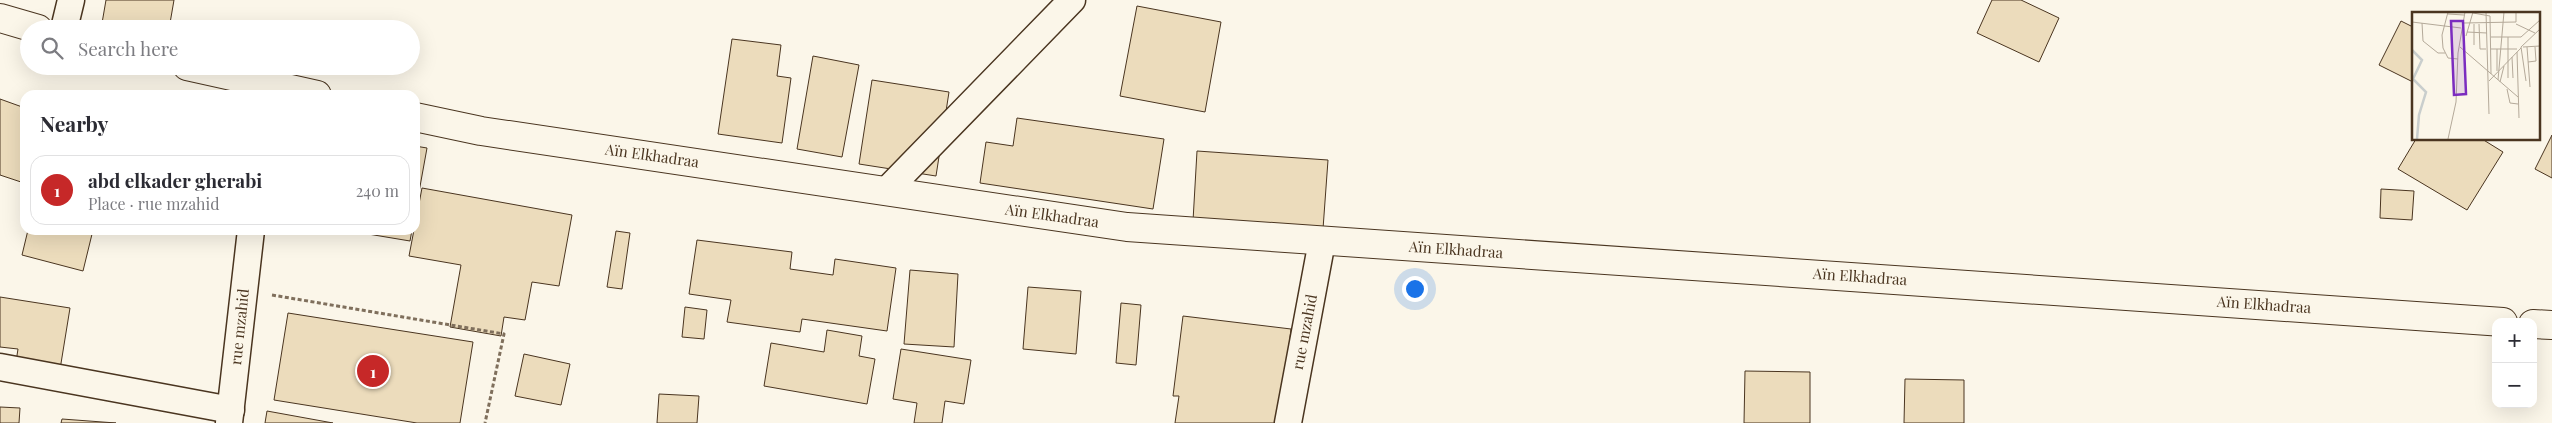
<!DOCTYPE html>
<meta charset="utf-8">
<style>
body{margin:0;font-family:"Playfair Display",serif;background:#f2f2f3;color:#2b2b33}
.controls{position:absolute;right:15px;bottom:15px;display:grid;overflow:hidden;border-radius:10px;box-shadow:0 5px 20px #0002}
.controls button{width:45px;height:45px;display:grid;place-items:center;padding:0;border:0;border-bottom:1px solid #e1e1e2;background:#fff;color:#2b2b33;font:25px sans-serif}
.you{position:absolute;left:1414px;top:288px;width:18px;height:18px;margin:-12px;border:4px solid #fff;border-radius:50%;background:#1a73e8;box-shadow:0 0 0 8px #1a73e833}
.badge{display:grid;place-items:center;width:32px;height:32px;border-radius:50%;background:#c62828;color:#fff;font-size:16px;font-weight:700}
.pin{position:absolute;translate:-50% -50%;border:2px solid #fff;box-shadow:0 1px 5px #0006}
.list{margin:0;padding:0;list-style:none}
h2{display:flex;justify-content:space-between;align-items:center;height:65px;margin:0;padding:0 20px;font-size:21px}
h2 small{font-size:16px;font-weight:400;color:#7c7c81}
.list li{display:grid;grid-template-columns:32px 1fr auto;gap:15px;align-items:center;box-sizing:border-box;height:70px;margin:0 10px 10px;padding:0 10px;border:1px solid #e1e1e2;border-radius:15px}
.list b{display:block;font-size:19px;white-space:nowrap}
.list p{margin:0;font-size:16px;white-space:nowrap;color:#7c7c81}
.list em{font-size:16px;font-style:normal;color:#7c7c81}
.icon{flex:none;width:28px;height:28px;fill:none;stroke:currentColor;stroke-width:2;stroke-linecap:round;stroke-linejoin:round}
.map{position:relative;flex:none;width:2552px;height:423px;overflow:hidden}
.search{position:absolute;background:#fff;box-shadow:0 5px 20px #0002;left:20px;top:20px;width:400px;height:55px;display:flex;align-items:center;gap:12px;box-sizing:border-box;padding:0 18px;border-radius:28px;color:#7c7c81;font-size:19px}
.panel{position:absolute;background:#fff;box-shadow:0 5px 20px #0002;left:20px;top:90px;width:400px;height:145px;border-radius:15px}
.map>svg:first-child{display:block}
</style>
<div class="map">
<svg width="2552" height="423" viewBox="0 0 2552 423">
<rect width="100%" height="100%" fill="#fbf6e9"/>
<g fill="#ecdcbc" stroke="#4a3520">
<path d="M106,0H174L169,29H101Z"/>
<path d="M1992,0H2021L2059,18L2039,62L1977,33Z"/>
<path d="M1137,6L1221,22L1205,112L1120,96Z"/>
<path d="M2401,21L2413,27V82L2379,65Z"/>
<path d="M732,39L781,45L777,76L791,78L782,143L718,134Z"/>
<path d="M813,56L859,65L842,157L797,149Z"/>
<path d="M872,80L949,92L936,176L859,164Z"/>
<path d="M0,99L25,108L24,183L0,175Z"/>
<path d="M1017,118L1164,139L1153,209L980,183L986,142L1013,146Z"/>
<path d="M2552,135V178L2535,169Z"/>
<path d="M2416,139H2482L2503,152L2467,210L2398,169Z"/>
<path d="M415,146L427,148L415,214Z"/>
<path d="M1197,151L1328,160L1323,229L1193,221Z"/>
<path d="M422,188L572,215L559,286L532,282L525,320L504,317L501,336L450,327L461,265L409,256Z"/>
<path d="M2381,189L2414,191L2412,220L2380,218Z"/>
<path d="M28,230H93L83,271L22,255Z"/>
<path d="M344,230H412L410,241Z"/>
<path d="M616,231L630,233L622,289L607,287Z"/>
<path d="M697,240L792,252L790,269L833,275L835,259L896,268L887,331L802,319L800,332L727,322L731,300L689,294Z"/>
<path d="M910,270L958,274L954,347L904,344Z"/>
<path d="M1028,287L1081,291L1076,354L1023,349Z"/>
<path d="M0,297L70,308L57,388L13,381L18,349L0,347Z"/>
<path d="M1121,303L1141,305L1136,365L1116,363Z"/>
<path d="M685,307L707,310L704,339L682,337Z"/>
<path d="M288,313L473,342L460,423H417L274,400Z"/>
<path d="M1183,316L1291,329L1280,423H1175L1179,396H1173Z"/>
<path d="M827,330L862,336L859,356L875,359L867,404L764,386L771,343L824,352Z"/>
<path d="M901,349L971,360L964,404L945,401L942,423H914L917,403L893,399Z"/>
<path d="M524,354L570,364L561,405L515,396Z"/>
<path d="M1745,371L1810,372V423H1744Z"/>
<path d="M1905,379L1964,380V423H1904Z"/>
<path d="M659,394L699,396L697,423H657Z"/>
<path d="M0,407L20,408L19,423H0Z"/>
<path d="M267,411L333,423H265Z"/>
<path d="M62,419L116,423H61Z"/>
</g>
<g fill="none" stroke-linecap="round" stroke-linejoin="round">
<defs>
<g id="street">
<path d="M64,29L71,0"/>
<path d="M886,191L1072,0"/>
<path d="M0,367L231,410"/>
<path d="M229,423L251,230"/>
<path d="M1288,423L1322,241"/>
</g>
<g id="secondary">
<path d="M0,18L38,29"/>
<path d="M187,66L317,95"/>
<path d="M415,117L481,131L1127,227L2503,322"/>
<path d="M2533,324L2552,325"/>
</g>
</defs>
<use href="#street" stroke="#4a3520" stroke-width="29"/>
<use href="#secondary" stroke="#4a3520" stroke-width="30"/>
<path stroke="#7f6f5c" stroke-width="3" stroke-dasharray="4 2.5" stroke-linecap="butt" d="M272,295L504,334L485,423"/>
<use href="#street" stroke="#fbf6e9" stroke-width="26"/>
<use href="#secondary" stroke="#fbf6e9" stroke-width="28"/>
</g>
<g text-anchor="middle" stroke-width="4" stroke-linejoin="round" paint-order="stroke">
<g font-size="15" fill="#4a3520" stroke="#fbf6e9">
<text transform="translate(652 156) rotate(8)" y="5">Aïn Elkhadraa</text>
<text transform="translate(1052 216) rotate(8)" y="5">Aïn Elkhadraa</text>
<text transform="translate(1456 250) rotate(4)" y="5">Aïn Elkhadraa</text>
<text transform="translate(1860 277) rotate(4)" y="5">Aïn Elkhadraa</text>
<text transform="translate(2264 305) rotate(4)" y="5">Aïn Elkhadraa</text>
<text transform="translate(240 327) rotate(-84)" y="5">rue mzahid</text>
<text transform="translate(1305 332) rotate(-79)" y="5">rue mzahid</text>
</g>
</g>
<g transform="translate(2412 12)">
<rect width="128" height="128" fill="#fbf6e9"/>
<path fill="none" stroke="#c9cecd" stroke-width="2.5" d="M0,38L10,48L1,67L14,80L7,103L5,127"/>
<path fill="none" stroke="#b4a999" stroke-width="1" d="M36,0L30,23L31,36L36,46L46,47M74,0L77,102M61,1L78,4L79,62M36,2L52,3M0,10L49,16M10,11L11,29L26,41H33M52,11L104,10V0M62,12V33M67,12L68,37H74M104,12L123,21M55,20L75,21M54,24L61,0M79,25H109L128,8M96,25V66M48,35L106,85M111,35L128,34M115,35L118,75M79,37H105M105,40L107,106M100,45L101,66M116,50L124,49L123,35M85,59V37M86,68L92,0M77,69L109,36M114,69L109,35L128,17M88,70L92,54M95,77L98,91L106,92M36,127L44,90L46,41L53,0"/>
<path fill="#7b2cbf" fill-opacity="0.15" stroke="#7b2cbf" stroke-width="2.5" d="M39,9H51L54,82L42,83Z"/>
<rect width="128" height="128" fill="none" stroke="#4a3520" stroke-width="2.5"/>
</g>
</svg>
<div class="controls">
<button>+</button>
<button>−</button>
</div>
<div class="you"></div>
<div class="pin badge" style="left:373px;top:371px">1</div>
<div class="search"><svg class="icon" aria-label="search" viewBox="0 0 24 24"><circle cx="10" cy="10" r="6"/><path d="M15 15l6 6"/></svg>Search here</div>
<section class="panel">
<h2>Nearby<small></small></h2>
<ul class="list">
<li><span class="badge">1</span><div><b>abd elkader gherabi</b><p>Place · rue mzahid</p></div><em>240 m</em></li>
</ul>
</section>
</div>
